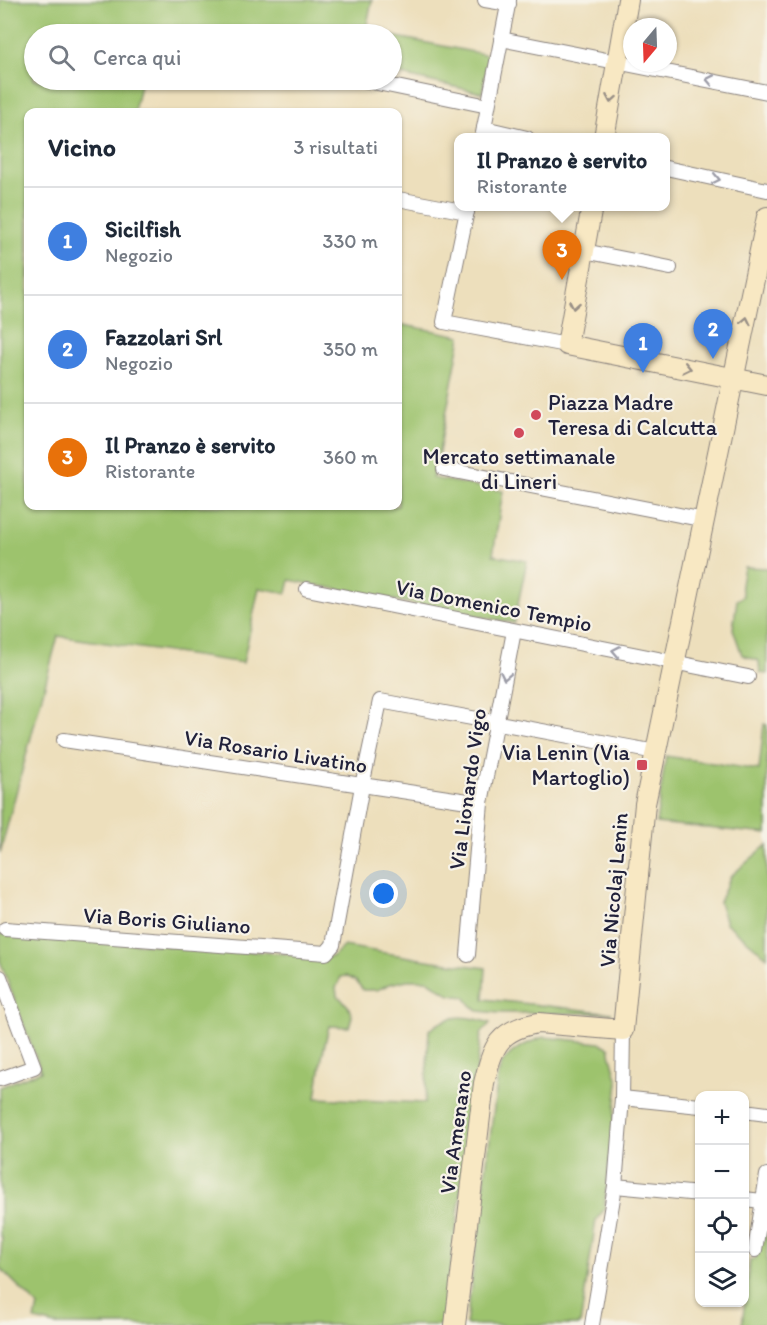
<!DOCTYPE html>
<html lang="it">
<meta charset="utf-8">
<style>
body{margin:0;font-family:Itim,sans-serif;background:#f6f6f7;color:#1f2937}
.controls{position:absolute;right:18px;bottom:18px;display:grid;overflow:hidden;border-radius:12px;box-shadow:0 2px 4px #0004}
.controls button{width:54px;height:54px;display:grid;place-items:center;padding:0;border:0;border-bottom:2px solid #e0e1e3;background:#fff;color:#1f2937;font:30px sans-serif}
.compass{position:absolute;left:623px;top:18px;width:54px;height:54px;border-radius:50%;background:#fff;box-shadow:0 2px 4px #0004;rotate:199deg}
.you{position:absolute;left:384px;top:894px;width:21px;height:21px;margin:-15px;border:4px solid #fff;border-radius:50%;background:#1a73e8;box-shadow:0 0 0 9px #1a73e833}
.badge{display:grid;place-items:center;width:39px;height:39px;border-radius:50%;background:#d1495b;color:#fff;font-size:20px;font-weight:700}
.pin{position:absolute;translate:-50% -50px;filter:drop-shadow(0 2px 3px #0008)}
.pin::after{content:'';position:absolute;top:32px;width:21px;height:18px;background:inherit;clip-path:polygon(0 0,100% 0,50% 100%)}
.popup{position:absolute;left:454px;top:133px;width:216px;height:78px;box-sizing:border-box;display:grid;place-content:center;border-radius:12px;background:#fff;filter:drop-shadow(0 2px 4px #0005);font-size:20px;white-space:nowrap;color:#747a83}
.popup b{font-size:22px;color:#1f2937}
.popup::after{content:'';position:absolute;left:50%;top:100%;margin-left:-12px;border:12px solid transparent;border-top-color:#fff}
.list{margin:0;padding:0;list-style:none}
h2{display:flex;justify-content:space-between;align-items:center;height:78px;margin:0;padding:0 24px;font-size:26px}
h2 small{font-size:20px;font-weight:400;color:#747a83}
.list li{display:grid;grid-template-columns:39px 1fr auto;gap:18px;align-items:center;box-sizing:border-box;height:108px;padding:0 24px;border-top:2px solid #e0e1e3}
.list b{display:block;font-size:22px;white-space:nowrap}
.list p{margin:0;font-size:20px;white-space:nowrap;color:#747a83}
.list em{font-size:20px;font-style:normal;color:#747a83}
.icon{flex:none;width:33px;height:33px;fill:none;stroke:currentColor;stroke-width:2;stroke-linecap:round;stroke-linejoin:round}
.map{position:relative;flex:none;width:767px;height:1325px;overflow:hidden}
.search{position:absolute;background:#fff;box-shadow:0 2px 4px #0004;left:24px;top:24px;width:378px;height:66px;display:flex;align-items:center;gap:15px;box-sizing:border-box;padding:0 21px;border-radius:33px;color:#747a83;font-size:22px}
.panel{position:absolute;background:#fff;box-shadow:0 2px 4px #0004;left:24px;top:108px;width:378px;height:402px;border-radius:12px}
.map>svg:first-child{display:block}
</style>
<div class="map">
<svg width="767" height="1325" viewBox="0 0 767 1325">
<rect width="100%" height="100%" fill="#f7f3e8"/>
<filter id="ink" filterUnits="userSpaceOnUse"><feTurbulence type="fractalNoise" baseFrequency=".0167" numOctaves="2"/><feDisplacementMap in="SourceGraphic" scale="12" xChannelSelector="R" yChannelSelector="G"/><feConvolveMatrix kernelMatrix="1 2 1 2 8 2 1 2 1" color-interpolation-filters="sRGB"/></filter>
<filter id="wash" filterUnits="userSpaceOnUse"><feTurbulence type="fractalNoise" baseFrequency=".008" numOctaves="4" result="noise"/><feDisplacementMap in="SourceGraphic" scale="24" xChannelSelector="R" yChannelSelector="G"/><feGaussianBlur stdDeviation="1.35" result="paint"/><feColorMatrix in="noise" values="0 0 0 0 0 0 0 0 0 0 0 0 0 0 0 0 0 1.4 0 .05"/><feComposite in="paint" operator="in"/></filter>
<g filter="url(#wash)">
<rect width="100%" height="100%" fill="#eddfbc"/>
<g fill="#9dc36d" stroke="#607254" stroke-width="1.5">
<path d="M0,0H372L366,30L386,34H34V80H141L134,112H28V506H398V324L461,336L438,457L432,478L503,491L493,555L527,561L514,623L290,580L287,593L259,588L243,663L58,636L0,853Z"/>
<path d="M392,36L489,55L482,93L392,73Z"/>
<path d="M744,567L767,568V674L760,673L759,661L742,655L733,629L737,600L743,596L741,585Z"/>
<path d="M764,724L767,725V834L656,823L666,756L759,770Z"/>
<path d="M767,845V957L726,923L719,902L731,876Z"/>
<path d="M0,934L332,957L344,946L433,961L486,968L484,999L612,1013H499L478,1011L471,1005L465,997L450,995L427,980H407L390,984L377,990H363L356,981L346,976L341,977L336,988L337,995L348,1006L352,1016L349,1027L329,1026L322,1057L316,1098L425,1103L429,1030C434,1027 440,1022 446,1020C460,1014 477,1019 490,1023L481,1034L444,1325H56L35,1320L38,1306L0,1268L2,1238L0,1235V1087L41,1071L0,961Z"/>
<path d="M544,1037L600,1043L610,1048V1053L618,1082L604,1210L596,1220L580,1325H466L498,1076C499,1072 500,1066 503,1062C512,1049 529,1042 544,1037Z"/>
<path d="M767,1225V1325H742L750,1260L756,1258Z"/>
</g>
</g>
<g filter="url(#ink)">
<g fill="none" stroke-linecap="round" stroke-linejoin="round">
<defs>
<g id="street">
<path d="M485,0L509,4"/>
<path d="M501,39L767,92"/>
<path d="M363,80L488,106"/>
<path d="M484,128L527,138"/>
<path d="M482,138L509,0"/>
<path d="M666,168L767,190"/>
<path d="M398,199L467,212"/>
<path d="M468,206L444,322L567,345"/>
<path d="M584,251L670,268"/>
<path d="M444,469L705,520"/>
<path d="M307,589L748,677"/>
<path d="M64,740L481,803"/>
<path d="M5,929L326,953L333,945L362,786L380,701L656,752"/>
<path d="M468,955L481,803L514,631"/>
<path d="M0,977L34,1067L0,1079"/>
<path d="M622,1098L700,1106"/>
<path d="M744,1111L767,1114"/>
<path d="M615,1186L700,1194"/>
<path d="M744,1199L762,1201"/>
<path d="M755,1250L767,1175"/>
<path d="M592,1325L615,1186L622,1098L623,1030"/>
</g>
<g id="secondary">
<path d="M604,138L628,0"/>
<path d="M592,206L567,345L767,385"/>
<path d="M455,1325L484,1083C493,1046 498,1030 538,1023L623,1030L645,804L767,217"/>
</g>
</defs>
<use href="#street" stroke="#88807c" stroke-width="16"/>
<use href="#secondary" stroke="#88807c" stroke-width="22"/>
<use href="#street" stroke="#fff" stroke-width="14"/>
<use href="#secondary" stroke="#f8e8c3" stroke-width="20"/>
</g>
<defs><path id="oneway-chevron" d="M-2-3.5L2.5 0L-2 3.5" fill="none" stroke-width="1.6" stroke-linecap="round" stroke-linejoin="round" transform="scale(1.5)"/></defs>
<g stroke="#9c9ca7">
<use href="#oneway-chevron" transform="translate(710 80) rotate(-169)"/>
<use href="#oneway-chevron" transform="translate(716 179) rotate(12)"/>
<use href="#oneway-chevron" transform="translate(616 651) rotate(-169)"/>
<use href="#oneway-chevron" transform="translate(505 676) rotate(101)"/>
</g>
<g stroke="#988f86">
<use href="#oneway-chevron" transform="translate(611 99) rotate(100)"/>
<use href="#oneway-chevron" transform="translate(574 305) rotate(100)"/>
<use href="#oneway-chevron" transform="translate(746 321) rotate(-78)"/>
<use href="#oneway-chevron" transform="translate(687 368) rotate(12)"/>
</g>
</g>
<g fill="#d1495b" stroke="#f7f3e8" stroke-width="2">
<circle cx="536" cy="415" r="6"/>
<circle cx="519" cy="433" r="6"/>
<rect x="636" y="759" width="12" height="12" rx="3"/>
</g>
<g text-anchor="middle" stroke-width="4.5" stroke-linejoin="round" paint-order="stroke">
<g font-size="22" fill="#22223b" stroke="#f7f3e8" text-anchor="start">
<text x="548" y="410">Piazza Madre<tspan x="548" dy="25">Teresa di Calcutta</tspan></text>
<text x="519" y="464" text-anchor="middle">Mercato settimanale<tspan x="519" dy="25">di Lineri</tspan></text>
<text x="630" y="760" text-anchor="end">Via Lenin (Via<tspan x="630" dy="25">Martoglio)</tspan></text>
</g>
<g font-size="22" fill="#22223b" stroke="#f7f3e8">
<text transform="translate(494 605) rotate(11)" y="8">Via Domenico Tempio</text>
<text transform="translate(276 751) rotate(9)" y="8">Via Rosario Livatino</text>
<text transform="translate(467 789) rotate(-82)" y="8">Via Lionardo Vigo</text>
<text transform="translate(613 890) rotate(-85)" y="8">Via Nicolaj Lenin</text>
<text transform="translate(167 920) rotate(4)" y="8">Via Boris Giuliano</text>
<text transform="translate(455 1132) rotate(-82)" y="8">Via Amenano</text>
</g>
</g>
</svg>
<div class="controls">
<button>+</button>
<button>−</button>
<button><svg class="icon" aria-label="locate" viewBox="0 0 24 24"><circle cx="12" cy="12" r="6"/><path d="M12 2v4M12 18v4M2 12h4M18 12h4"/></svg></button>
<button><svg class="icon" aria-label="layers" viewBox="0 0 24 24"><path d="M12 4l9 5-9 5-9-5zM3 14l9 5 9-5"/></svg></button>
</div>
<svg class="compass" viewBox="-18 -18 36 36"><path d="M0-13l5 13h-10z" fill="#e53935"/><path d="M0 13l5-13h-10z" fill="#747a83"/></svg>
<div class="you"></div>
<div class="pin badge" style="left:643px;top:373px;background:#3f7fe0">1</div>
<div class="pin badge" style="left:713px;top:359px;background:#3f7fe0">2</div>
<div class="pin badge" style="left:562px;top:280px;background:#e8710a">3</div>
<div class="popup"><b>Il Pranzo è servito</b>Ristorante</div>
<div class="search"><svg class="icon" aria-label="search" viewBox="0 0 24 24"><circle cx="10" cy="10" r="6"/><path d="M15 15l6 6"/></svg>Cerca qui</div>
<section class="panel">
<h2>Vicino<small>3 risultati</small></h2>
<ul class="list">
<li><span class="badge" style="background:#3f7fe0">1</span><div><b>Sicilfish</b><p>Negozio</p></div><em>330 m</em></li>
<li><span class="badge" style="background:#3f7fe0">2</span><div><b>Fazzolari Srl</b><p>Negozio</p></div><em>350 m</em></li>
<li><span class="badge" style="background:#e8710a">3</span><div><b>Il Pranzo è servito</b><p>Ristorante</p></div><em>360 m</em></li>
</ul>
</section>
</div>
